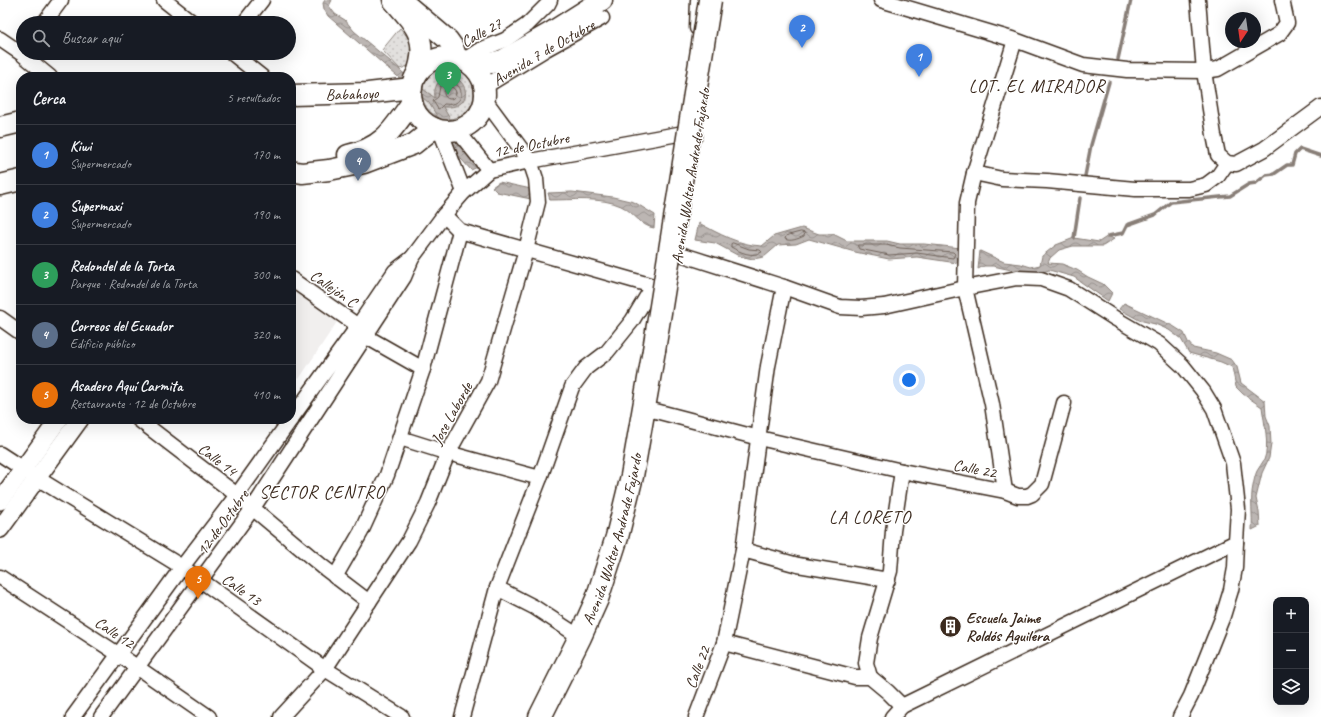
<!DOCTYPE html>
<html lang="es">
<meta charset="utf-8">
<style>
body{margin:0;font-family:Caveat,sans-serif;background:#20242c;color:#f1f3f6}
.controls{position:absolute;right:12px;bottom:12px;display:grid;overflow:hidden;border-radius:8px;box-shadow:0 4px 16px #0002}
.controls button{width:36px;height:36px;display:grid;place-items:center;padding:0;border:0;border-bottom:1px solid #363941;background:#171b24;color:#f1f3f6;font:20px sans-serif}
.compass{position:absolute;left:1225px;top:12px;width:36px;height:36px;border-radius:50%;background:#171b24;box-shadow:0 4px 16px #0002;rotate:193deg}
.you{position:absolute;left:909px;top:380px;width:14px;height:14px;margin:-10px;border:3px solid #fff;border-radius:50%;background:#1a73e8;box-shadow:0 0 0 6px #1a73e833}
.badge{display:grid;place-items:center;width:26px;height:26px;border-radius:50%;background:#db2777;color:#fff;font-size:13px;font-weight:700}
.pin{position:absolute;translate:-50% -33px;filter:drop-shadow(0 1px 2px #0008)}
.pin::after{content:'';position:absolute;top:21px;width:14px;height:12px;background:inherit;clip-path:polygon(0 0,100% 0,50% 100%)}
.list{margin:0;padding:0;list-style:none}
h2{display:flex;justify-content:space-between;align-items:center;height:52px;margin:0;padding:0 16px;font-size:17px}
h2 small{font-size:13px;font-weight:400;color:#9ea1a6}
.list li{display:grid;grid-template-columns:26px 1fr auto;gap:12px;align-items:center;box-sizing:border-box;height:60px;padding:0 16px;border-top:1px solid #363941}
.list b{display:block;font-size:15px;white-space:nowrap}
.list p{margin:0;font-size:13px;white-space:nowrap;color:#9ea1a6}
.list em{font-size:13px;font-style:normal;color:#9ea1a6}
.icon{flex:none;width:22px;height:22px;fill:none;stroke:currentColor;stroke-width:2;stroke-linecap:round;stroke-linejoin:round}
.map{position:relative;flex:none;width:1321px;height:717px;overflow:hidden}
.search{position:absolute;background:#171b24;box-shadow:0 4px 16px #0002;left:16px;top:16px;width:280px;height:44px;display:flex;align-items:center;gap:10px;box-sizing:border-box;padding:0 14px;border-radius:22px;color:#9ea1a6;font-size:15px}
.panel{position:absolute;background:#171b24;box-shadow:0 4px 16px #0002;left:16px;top:72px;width:280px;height:352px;border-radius:16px}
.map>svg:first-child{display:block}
</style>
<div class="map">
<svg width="1321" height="717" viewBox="0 0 1321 717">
<defs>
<pattern id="park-dots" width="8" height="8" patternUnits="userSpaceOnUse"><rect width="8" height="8" fill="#e2e0de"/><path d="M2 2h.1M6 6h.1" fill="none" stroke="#c3c0be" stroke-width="1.8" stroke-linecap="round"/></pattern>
<pattern id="water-waves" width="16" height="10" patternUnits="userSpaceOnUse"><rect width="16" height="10" fill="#bcb6b3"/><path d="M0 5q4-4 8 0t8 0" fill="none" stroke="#9a9491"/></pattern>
</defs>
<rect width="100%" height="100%" fill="#fff"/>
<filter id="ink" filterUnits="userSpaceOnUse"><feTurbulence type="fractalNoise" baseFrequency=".025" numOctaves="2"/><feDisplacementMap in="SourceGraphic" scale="8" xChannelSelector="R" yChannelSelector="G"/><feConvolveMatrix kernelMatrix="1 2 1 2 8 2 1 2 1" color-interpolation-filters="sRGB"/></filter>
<g filter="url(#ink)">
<path fill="#f1efee" d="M291,283L339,319L299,379L291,372Z"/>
<g fill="url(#park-dots)" stroke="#8e857e">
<path d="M400,28C413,43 415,47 408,66L400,69L382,50Z"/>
<circle cx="448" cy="93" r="26"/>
</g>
<g fill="url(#water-waves)" stroke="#887e77">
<path d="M325,0H332L329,6L335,14L345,20L354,31L390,61L411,80L435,98C434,91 435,83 443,79C465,68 480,110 443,107L453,124L461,145L484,164L471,170L453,150L443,126L429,103L390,70L328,16L324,9L323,3Z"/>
<path d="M499,182L531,189V199L497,192L492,187Z"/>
<path d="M572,192L613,197L634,202L655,215L654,228C640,226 634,212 621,206C602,197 571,200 550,200L548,193Z"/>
<path d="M699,223C719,234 739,245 762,246L774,236L802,228L819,234H833L847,241H887L900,244H924L961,248L957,263L917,257L889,259L855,252L809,239L796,244L778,245L764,257L753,259L739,256L715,243L695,240Z"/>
<path d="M1108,236L1114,239L1103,246H1073L1059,250L1050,258L1048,263L1062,264L1077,270L1088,277L1103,284L1112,293L1108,301L1074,277L1049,270L1034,275L993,266H984L978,269L980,251L1004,262L1021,264L1031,267L1040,265L1042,256L1056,245L1074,238L1099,242Z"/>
<path d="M1124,303L1173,326L1184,333L1188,342L1193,348L1216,353L1232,360L1237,367L1241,383L1265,401L1266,416L1270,426L1271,444L1269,458L1262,473L1256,498L1259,512L1260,526L1252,530C1253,515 1250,499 1253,486C1254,481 1255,475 1257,471C1259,467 1262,464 1264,460C1270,446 1264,422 1262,407L1243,394L1236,387L1232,367L1221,362L1189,353L1181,339L1169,330L1155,324L1139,320L1119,309Z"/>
</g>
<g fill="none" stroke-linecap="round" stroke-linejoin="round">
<g stroke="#6f625a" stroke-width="1">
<path d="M446,82C462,79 467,100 453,104C450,105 447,104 444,104L440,108L438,109L433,101L438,97L440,87Z"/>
<circle cx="450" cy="93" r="6"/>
<path d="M801,232L805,233L804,236C798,239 790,242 785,239L786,236Z"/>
<path d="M733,243L749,249L760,250L762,252C752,258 740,252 731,247V244Z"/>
<path d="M858,245H886L900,248L953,252L955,254L953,258L917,253L889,255L859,249L858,247Z"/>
</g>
<g stroke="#887e77" stroke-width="3.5">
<path d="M1118,59L1131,0"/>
<path d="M1085,176L1091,145L1109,82"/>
<path d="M1108,236L1123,233L1127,225L1155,215L1171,202L1230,196L1249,184L1256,183L1266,175L1274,174L1287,165H1292L1295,154L1300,149L1321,156"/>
<path d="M1074,238L1080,198"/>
</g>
<defs>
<g id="minor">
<path d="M164,0L193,23"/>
<path d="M881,0L1015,40L1083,65L1127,70L1204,71L1218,69L1279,34L1287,23L1282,0"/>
<path d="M1198,0L1204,71L1214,135L1218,155L1227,163L1236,164L1264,149L1321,107"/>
<path d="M44,23L61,0"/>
<path d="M244,23L262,0"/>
<path d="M697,28L698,0"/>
<path d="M0,39L22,54L50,77"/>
<path d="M232,53L262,77"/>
<path d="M463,61L480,50L505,40L527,25L548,4L550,0"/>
<path id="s1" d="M484,87L546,49L602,18"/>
<path d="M440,130L464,192"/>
<path d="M457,130L489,170"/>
<path d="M974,173L1002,179L1047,181L1135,189H1189L1206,185L1218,176L1227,163"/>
<path d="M444,215L460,231L653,286L632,321L607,352L586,368L572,387L540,478L497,588L534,607L580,637"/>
<path d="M677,253L784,287L840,307L861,308L884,306L965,288L1017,278L1041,279L1069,289L1116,319L1159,344L1183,366L1203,391L1214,409L1233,463L1238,509L1236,542L902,706L892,717"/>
<path d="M412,258L444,215L464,192L489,170L530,161L678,134L695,136"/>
<path d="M291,279L358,326L365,336L423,369"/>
<path d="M0,318L21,333"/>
<path d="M644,408L759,438L902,471L1005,491L992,404L965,288L967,203L974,173L1015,40"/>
<path d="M138,419L237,495L323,567L369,602"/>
<path d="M400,438L448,453L540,478"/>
<path d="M0,454L37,478L182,567L325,669L402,717"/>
<path d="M1005,491L1018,496H1027L1032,494L1042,484L1064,403"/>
<path d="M743,550L798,565L888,580"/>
<path d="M0,577L118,654L209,717"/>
<path d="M335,577L361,532L387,475L423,369L460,231"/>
<path d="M724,643L855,677H870L888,692L902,706"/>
<path d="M870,677L866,663L870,638L890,571L893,531L902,471"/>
<path d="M73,717L182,567L237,495L291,419"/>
<path d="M101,717L253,508L404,277L412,258L395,271L358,326L291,419"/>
<path d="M281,717L325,669L409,541L428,503L448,453L488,381L526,250L538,202L536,179L530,161L485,100"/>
<path d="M462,717L497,588"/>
<path d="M696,717L724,643L743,550L768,366L784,287"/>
<path d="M1180,717L1191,696L1223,616L1231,590L1235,568L1236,542"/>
</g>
<g id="tertiary">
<path d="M0,501L59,419"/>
<path d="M0,529L80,419"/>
</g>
<g id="secondary">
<path d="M393,0C416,26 430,40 416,76"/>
<path d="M408,6L448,40L453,47L457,59"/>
<circle cx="448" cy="94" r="37"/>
<path d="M467,62L491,63L503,60L550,33L602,0"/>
<path id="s2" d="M291,95L368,93L412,88"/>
<path d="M0,127L21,122"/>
<path d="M348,155C383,148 393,129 412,102"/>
<path d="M291,171L302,173L329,170L364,163L414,144L434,128"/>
<path d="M0,185L21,180"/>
</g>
<g id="primary">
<path id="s3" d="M540,717L580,637L597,599L617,537L632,476L654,350"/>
</g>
</defs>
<use href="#minor" stroke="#3b2a1e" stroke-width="17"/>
<use href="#tertiary" stroke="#3b2a1e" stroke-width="20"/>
<use href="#secondary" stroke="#3b2a1e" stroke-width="23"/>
<use href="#primary" stroke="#3b2a1e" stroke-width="25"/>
<use href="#minor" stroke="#fff" stroke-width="14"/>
<use href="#tertiary" stroke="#fff" stroke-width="17"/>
<use href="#secondary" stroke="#fff" stroke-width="20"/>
<use href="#primary" stroke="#fff" stroke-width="22"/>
<defs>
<path id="primary-bridge" d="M654,350L710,0"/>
</defs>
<use href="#primary-bridge" stroke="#3b2a1e" stroke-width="25" stroke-linecap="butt"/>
<use href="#primary-bridge" stroke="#fff" stroke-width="22"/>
</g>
</g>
<defs>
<symbol id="building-disc" viewBox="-11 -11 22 22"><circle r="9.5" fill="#3b2a1e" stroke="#fff"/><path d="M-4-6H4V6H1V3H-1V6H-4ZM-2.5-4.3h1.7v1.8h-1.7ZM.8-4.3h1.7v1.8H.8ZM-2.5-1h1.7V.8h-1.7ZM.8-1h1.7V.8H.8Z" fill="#fff"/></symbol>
</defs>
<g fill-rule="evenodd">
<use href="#building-disc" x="938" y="614" width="25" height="25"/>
</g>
<g text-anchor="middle" stroke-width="3" stroke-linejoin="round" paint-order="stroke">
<g font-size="16" fill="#3b2a1e" stroke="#fff">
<text transform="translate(481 32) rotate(-28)" y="6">Calle 27</text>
<text dy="6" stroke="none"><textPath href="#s1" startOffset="69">Avenida 7 de Octubre</textPath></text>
<text dy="6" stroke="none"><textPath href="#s2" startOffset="61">Babahoyo</textPath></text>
<text transform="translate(531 144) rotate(-11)" y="6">12 de Octubre</text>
<text transform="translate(690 176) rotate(-81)" y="6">Avenida Walter Andrade Fajardo</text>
<text transform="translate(334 288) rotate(35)" y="6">Callejón C</text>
<text transform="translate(451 413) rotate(-61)" y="6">Jose Laborde</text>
<text transform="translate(218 459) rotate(37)" y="6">Calle 14</text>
<text transform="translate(975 468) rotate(11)" y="6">Calle 22</text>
<text transform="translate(222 522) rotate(-54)" y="6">12 de Octubre</text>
<text dy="6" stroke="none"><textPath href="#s3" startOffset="193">Avenida Walter Andrade Fajardo</textPath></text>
<text transform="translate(242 589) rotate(35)" y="6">Calle 13</text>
<text transform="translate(115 632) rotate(34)" y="6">Calle 12</text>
<text transform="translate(697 667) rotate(-69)" y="6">Calle 22</text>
</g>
<g font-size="16" font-weight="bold" fill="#3b2a1e" stroke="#fff" text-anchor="start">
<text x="966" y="623">Escuela Jaime<tspan x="966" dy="18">Roldós Aguilera</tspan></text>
</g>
<g font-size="18" letter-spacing="1" fill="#3b2a1e" stroke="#fff">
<text x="1037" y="92">LOT. EL MIRADOR</text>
<text x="322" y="498">SECTOR CENTRO</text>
<text x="870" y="523">LA LORETO</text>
</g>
</g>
</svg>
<div class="controls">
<button>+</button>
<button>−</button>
<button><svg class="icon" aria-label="layers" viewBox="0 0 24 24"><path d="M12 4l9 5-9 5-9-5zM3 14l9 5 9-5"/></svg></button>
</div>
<svg class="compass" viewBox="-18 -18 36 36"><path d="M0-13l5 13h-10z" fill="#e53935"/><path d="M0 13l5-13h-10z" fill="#9ea1a6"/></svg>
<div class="you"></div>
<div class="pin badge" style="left:919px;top:77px;background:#3f7fe0">1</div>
<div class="pin badge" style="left:802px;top:48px;background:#3f7fe0">2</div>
<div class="pin badge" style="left:448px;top:95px;background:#2e9e5b">3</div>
<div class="pin badge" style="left:358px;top:181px;background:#5c6f8a">4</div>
<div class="pin badge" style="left:198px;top:599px;background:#e8710a">5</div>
<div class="search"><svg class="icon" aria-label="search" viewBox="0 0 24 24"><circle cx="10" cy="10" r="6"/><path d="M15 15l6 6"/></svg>Buscar aquí</div>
<section class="panel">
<h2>Cerca<small>5 resultados</small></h2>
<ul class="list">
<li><span class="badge" style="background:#3f7fe0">1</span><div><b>Kiwi</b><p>Supermercado</p></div><em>170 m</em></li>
<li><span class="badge" style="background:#3f7fe0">2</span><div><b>Supermaxi</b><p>Supermercado</p></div><em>190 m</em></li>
<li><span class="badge" style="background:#2e9e5b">3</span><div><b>Redondel de la Torta</b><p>Parque · Redondel de la Torta</p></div><em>300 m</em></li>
<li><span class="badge" style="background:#5c6f8a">4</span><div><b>Correos del Ecuador</b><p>Edificio público</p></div><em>320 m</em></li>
<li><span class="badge" style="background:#e8710a">5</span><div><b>Asadero Aquí Carmita</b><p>Restaurante · 12 de Octubre</p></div><em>410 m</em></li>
</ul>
</section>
</div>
